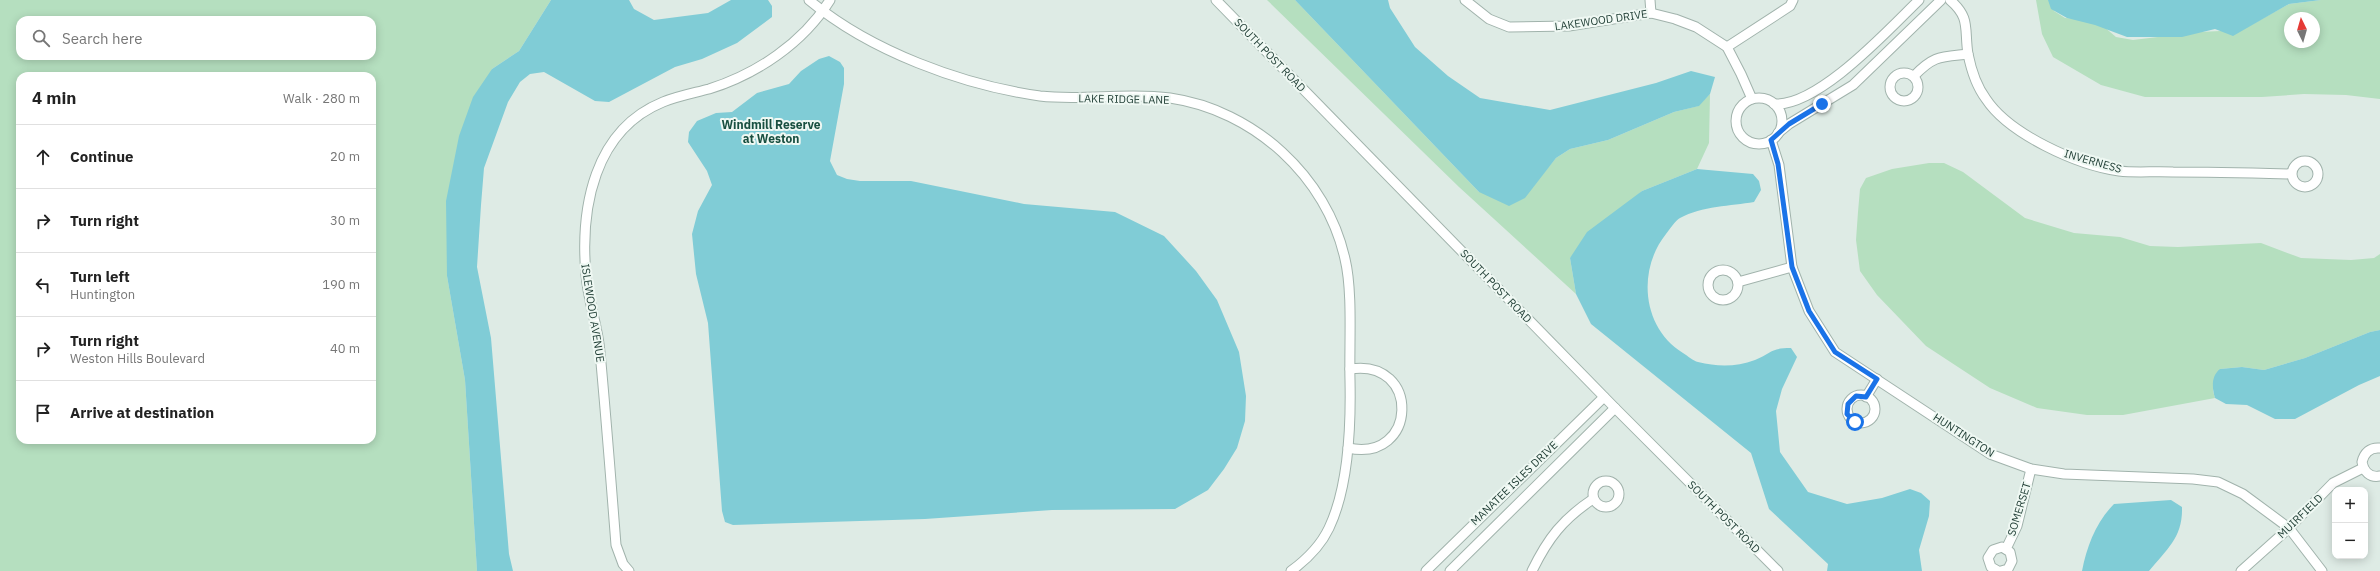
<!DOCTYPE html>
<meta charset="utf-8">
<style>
body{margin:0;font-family:"IBM Plex Sans",sans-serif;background:#f2f2f2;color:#222}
.controls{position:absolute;right:12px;bottom:12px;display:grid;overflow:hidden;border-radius:8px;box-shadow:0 2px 10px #0003}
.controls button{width:36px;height:36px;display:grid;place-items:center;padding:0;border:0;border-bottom:1px solid #e0e0e0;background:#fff;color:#222;font:20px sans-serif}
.compass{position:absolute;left:2284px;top:12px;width:36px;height:36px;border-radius:50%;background:#fff;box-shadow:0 2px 10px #0003;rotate:355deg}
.stop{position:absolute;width:12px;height:12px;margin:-9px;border:3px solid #1a73e8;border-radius:50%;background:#fff}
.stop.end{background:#1a73e8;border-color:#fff;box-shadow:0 1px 4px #0008}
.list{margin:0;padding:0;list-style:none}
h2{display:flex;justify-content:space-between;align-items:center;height:52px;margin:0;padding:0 16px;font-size:17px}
h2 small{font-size:13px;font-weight:400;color:#767676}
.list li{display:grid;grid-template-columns:26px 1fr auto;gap:12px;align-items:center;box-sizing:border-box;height:64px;padding:0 16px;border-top:1px solid #e0e0e0}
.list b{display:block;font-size:15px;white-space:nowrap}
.list p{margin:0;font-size:13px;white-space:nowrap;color:#767676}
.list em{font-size:13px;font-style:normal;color:#767676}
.icon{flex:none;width:22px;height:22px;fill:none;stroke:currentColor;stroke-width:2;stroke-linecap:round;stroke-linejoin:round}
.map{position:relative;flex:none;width:2380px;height:571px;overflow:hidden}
.search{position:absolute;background:#fff;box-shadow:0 2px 10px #0003;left:16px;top:16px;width:360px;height:44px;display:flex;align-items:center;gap:10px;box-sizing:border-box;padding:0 14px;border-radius:12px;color:#767676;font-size:15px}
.panel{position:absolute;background:#fff;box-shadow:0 2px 10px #0003;left:16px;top:72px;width:360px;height:372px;border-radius:12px}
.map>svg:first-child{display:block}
</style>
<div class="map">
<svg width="2380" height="571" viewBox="0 0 2380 571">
<rect width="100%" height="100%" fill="#deebe5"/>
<g fill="#b5dfbf" fill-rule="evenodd">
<path d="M0,0H551L519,51L492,69L447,276L465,380L477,571H0ZM20,20H372V56H20ZM20,76H372V440H20Z"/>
<path d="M1267,0H1295L1479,192L1542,175L1556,158L1570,149L1608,140L1674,112L1698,106L1710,94L1709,143L1697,169L1642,191L1570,258L1576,294L1459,187Z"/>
<path d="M2036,0H2050L2054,11L2065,18L2096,20L2116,37L2133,40L2199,32L2242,30L2289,4L2321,0H2380V99L2346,95L2304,94L2262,97H2145L2101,85L2053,57L2042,34ZM2290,18H2314V42H2290Z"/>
<path d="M1929,163H1944L1963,172L2025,218L2074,233L2120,237L2150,246L2178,247L2261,243L2301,258L2351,260L2374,258L2380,254V330L2370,332L2305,358L2264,370L2242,367L2220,369L2213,391L2215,398L2123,415H2087L2037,408L1990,388L1926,346L1877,295L1860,271L1856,240L1858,212L1860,189L1866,178L1892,169Z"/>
</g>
<g fill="#80ccd6">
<path d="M551,0H629L634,9L654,20L708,13L731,0H768L772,6V17L737,43L702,59L675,67L609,102L595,101L544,72L530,74L520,82L508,102L484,168L481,205L477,267L491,338L509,554L513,571H477L465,380L447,276L446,201L459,136L473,97L492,69L519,51Z"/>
<path d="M1295,0H1388L1390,8L1415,47L1448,76L1480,98L1550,110L1656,83L1691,71L1715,77L1710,94L1699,106L1674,112L1608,140L1570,149L1556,158L1525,198L1509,206L1479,192Z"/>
<path d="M2048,0H2321L2289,4L2233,36L2215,29L2182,37H2127L2095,25L2067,18L2051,9Z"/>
<path d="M829,56L840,62L844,68V84L830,161L837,175L847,179L860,181H911L1024,204L1115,212L1164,236L1196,271L1217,300L1239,352L1246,396L1245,421L1237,448L1224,469L1208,490L1175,509L1052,510L925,519L733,525L725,522L722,511L708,323L696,274L692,234L698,211L712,185L707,171L688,142L689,132L697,121L716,113L732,112L757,93L789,84L801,71L819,59Z"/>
<path d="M1697,169L1753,174L1759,181L1761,190L1754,202C1731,206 1702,206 1680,218C1675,221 1670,229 1666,234C1637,270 1642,328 1683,353C1688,356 1693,361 1698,362C1718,367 1736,367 1755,360C1772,353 1770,348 1791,348L1797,357L1782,389L1776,411L1780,452L1808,492L1847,504L1882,498L1910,489L1921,493L1930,501L1929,516L1919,550L1922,571H1827L1828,564L1769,509L1751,453L1591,324L1576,294L1570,258L1587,232L1642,191Z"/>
<path d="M2380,330V376L2359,385L2295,419H2275L2247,405L2226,404L2215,398C2212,388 2211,376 2220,369L2242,367L2264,370L2305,358L2370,332Z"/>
<path d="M2171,500L2182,507C2183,537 2167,549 2149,571H2082C2087,546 2096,522 2114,504Z"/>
</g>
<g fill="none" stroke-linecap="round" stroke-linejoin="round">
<defs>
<g id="minor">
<path d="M809,0C870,51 962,85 1040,96C1083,101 1127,92 1170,98C1254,110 1327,177 1345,259C1353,292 1349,345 1350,380C1351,426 1349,486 1329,528C1321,545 1306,560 1291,571"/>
<path d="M1216,0L1615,408L1778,571"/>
<path d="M1465,0L1489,19L1509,27L1569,26L1651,13L1675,19L1696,27L1727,47L1741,74L1752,99"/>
<path d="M1650,0L1651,13"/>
<path d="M1950,0C1971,18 1964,29 1968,54C1971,69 1977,87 1986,99C2009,134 2077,165 2119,171C2136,173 2155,171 2173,172C2213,172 2252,173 2291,174"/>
<path d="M1727,47L1790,6L1793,0"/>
<circle cx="1904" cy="87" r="14"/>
<path d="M1914,76C1934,55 1941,57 1968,54"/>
<circle cx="1759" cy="121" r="23"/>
<path d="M1774,104C1818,107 1888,30 1919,0"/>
<path d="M1778,133L1789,124L1853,85L1941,0"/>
<path d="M1771,140L1779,165L1792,267L1809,311L1835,352L1990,454L2031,469L2064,474L2193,479L2218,482L2243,494L2289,528L2322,571"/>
<circle cx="2305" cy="174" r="13"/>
<circle cx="1723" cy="285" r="15"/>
<path d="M1738,282L1792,267"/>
<circle cx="1861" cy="409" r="14"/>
<path d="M1866,397L1877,379"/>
<path d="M1348,448C1418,463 1421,358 1350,369"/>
<path d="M2380,448C2370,447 2364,453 2362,462C2364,472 2370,478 2380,476"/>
<circle cx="1606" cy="494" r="13"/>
<path d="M2006,549L2017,526L2031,469"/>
<path d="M629,571L623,564L616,545C611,481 606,416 600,352C598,326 588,301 586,275C580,208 594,130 663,102C678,96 694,93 709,89C757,74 803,43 830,0"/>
<path d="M1426,571L1604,397"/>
<path d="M1450,571L1615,408"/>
<path d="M1532,571C1548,538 1563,519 1593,499"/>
<path d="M1998,571L1991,567L1988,558L1993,550L2002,547L2010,552L2012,561L2008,569L2001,571"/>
<path d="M2241,571L2289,528L2333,483L2363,468"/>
</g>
</defs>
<use href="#minor" stroke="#a1b3ac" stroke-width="11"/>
<use href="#minor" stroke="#fff" stroke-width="9"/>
</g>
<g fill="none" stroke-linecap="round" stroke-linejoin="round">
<path stroke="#1a73e8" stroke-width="5" d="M1822,104L1789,124L1771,140L1778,164L1792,267L1809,311L1835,352L1877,379L1866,397L1856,396L1848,404L1847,414L1855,422"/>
</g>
<g text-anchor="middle" stroke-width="4" stroke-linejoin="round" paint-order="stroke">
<g font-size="11" fill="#1e3c33" stroke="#eff8f3">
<text transform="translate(1601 20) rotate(-8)" y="4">LAKEWOOD DRIVE</text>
<text transform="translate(1270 55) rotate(46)" y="4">SOUTH POST ROAD</text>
<text transform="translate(1124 99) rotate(1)" y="4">LAKE RIDGE LANE</text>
<text transform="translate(2093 161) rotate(16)" y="4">INVERNESS</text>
<text transform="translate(1496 286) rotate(46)" y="4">SOUTH POST ROAD</text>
<text transform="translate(593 313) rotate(81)" y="4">ISLEWOOD AVENUE</text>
<text transform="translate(1964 435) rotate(33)" y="4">HUNTINGTON</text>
<text transform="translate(1514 483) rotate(-44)" y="4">MANATEE ISLES DRIVE</text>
<text transform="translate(2019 509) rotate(-73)" y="4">SOMERSET</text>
<text transform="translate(2300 516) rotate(-44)" y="4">MUIRFIELD</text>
<text transform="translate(1724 517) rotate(45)" y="4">SOUTH POST ROAD</text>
</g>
<g font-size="12" font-weight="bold" fill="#195041" stroke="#eff8f3">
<text x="771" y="129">Windmill Reserve<tspan x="771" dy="14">at Weston</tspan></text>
</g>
</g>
</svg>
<div class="controls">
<button>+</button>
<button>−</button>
</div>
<svg class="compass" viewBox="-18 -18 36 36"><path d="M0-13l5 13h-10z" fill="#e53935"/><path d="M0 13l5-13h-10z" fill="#767676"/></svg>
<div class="stop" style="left:1855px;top:422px"></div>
<div class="stop end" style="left:1822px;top:104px"></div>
<div class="search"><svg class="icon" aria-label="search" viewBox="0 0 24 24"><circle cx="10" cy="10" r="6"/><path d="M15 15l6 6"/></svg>Search here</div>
<section class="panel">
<h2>4 min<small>Walk · 280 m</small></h2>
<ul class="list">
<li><svg class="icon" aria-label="ahead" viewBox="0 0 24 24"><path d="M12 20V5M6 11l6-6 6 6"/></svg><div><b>Continue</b></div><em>20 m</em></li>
<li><svg class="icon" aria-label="right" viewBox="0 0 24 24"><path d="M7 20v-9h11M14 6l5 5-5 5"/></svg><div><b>Turn right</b></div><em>30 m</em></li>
<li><svg class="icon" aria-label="left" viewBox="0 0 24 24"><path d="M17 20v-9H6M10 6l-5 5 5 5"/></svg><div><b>Turn left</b><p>Huntington</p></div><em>190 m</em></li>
<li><svg class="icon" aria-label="right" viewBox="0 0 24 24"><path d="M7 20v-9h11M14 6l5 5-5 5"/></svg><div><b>Turn right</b><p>Weston Hills Boulevard</p></div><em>40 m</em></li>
<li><svg class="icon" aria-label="arrive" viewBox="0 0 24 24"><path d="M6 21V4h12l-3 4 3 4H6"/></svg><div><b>Arrive at destination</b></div></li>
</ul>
</section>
</div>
